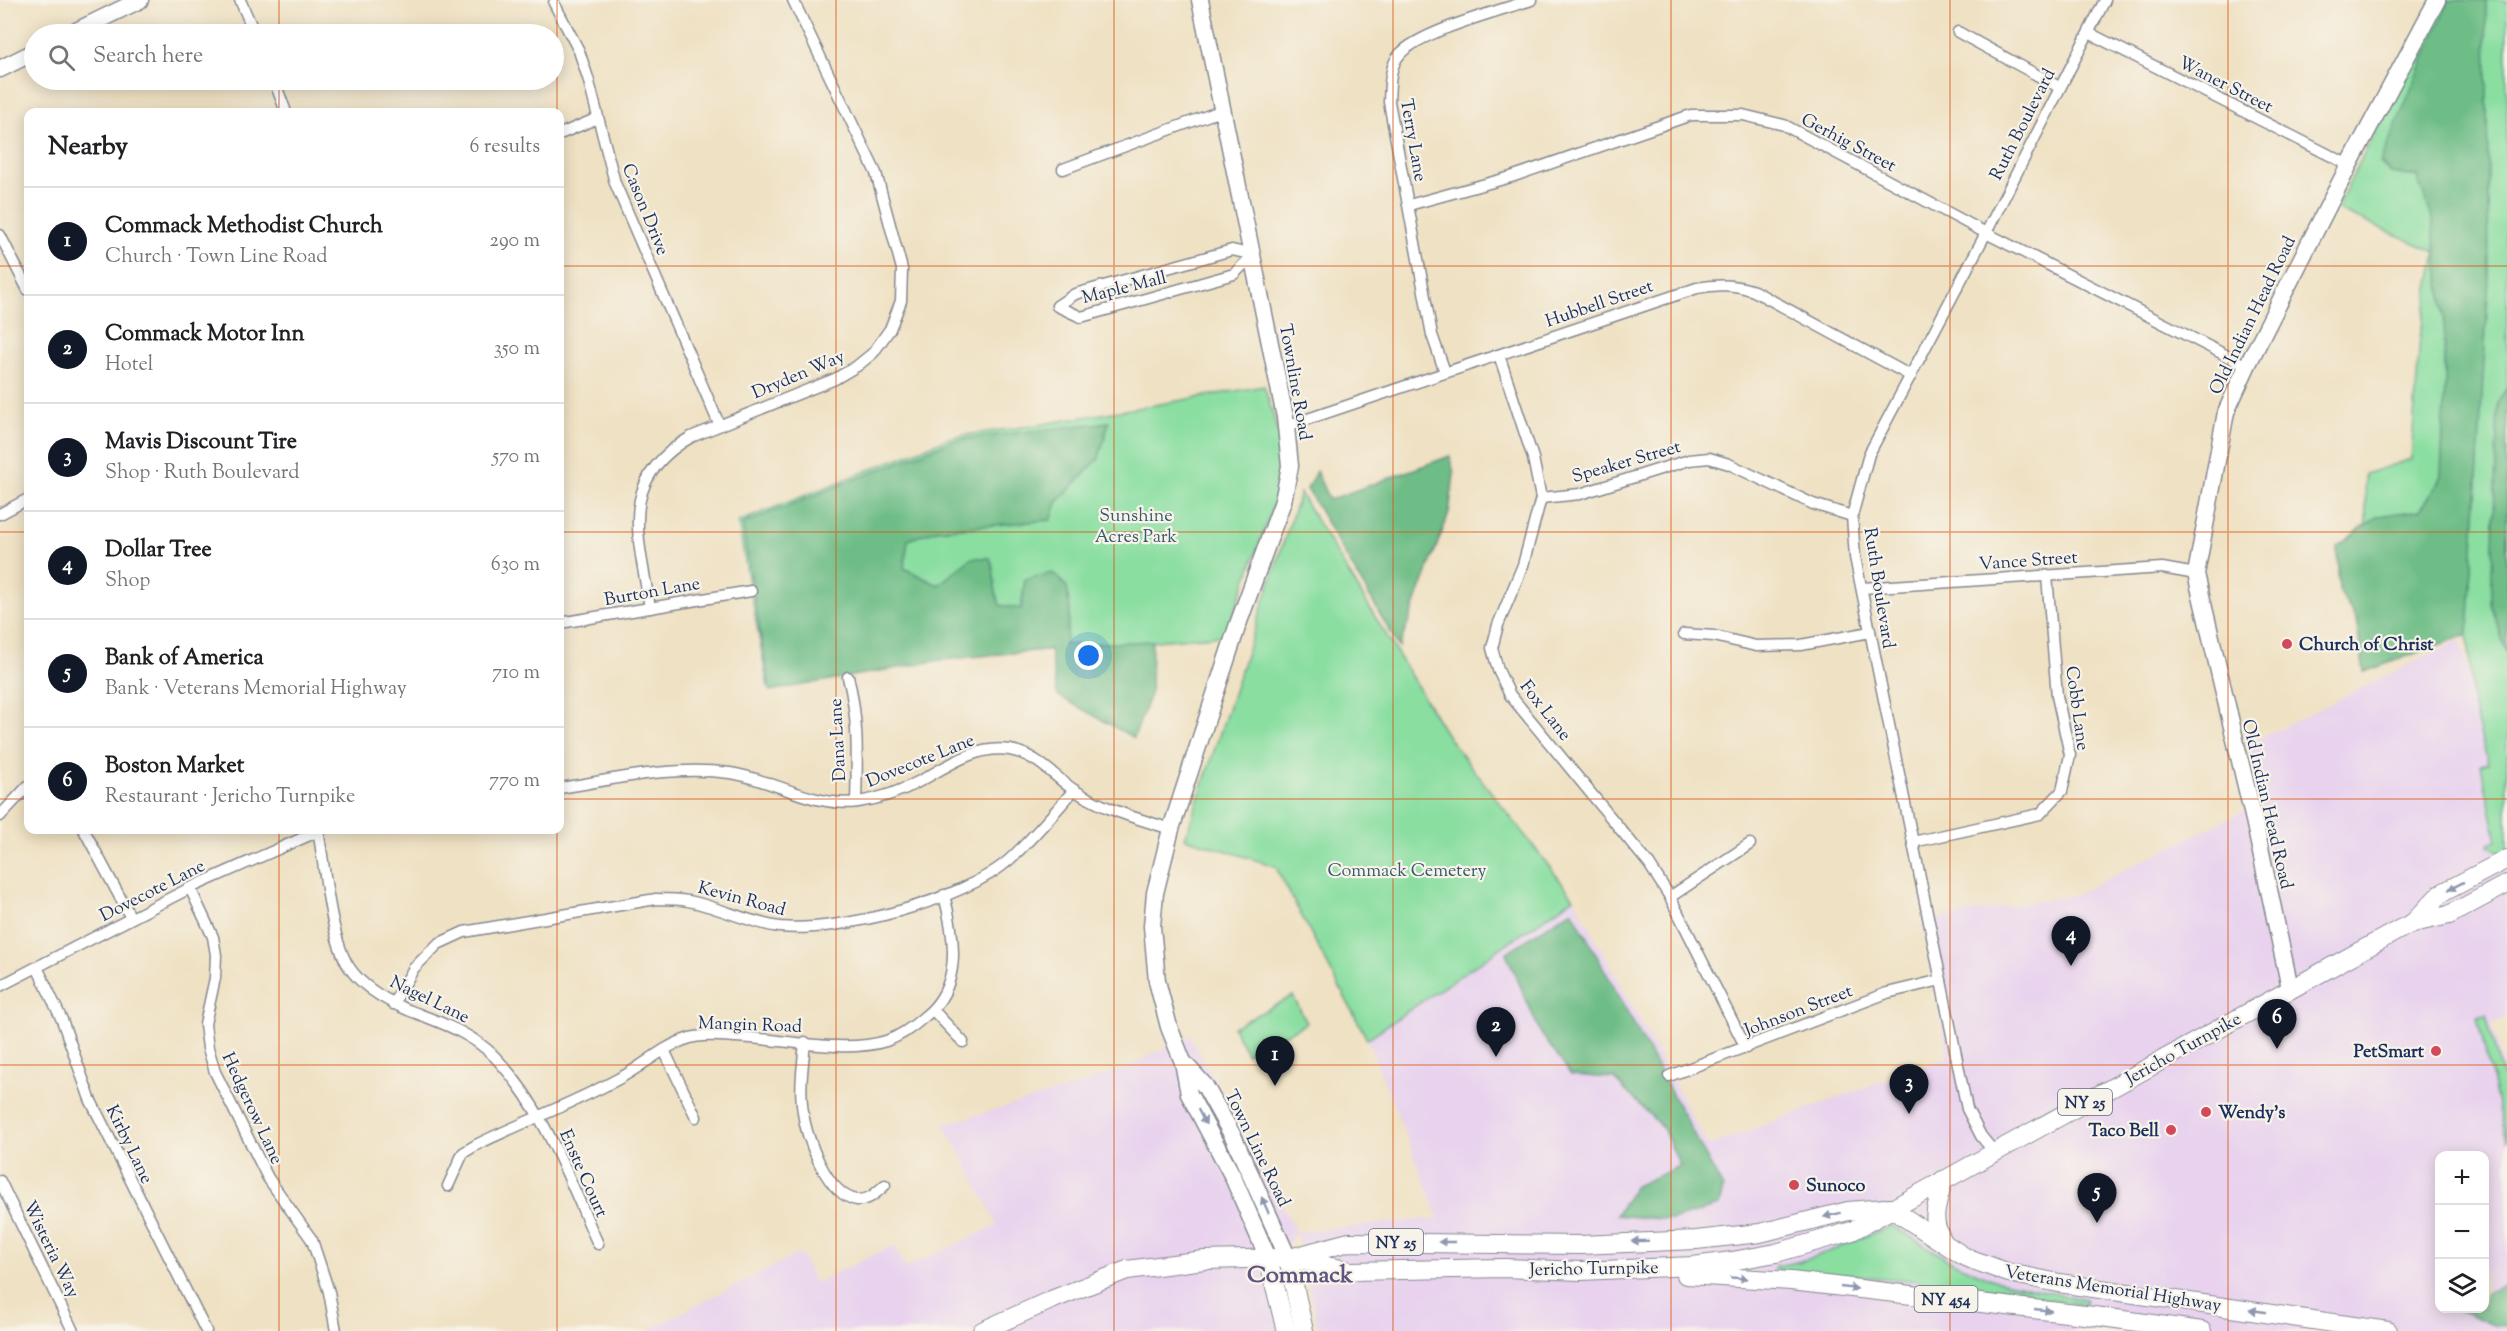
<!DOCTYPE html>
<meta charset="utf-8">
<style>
body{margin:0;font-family:"Sorts Mill Goudy",serif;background:#f6f6f6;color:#202124}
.controls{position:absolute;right:18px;bottom:18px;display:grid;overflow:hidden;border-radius:12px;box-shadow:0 3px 15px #0003}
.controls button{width:54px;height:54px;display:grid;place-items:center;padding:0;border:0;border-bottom:2px solid #e0e0e0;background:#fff;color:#202124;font:30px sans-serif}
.you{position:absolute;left:1089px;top:656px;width:21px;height:21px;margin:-15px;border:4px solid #fff;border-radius:50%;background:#1a73e8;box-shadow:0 0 0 9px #1a73e833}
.badge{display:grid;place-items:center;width:39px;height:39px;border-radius:50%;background:#111827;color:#fff;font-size:20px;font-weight:700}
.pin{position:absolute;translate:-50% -50px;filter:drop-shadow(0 2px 3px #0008)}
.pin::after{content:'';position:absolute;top:32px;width:21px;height:18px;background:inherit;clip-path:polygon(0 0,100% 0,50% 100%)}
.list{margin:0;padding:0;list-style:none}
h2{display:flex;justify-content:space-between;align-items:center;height:78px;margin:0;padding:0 24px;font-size:26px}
h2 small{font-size:20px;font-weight:400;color:#757577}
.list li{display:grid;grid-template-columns:39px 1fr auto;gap:18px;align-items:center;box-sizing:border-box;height:108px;padding:0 24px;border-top:2px solid #e0e0e0}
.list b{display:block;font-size:22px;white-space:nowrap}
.list p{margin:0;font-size:20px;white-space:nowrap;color:#757577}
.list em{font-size:20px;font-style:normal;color:#757577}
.icon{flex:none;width:33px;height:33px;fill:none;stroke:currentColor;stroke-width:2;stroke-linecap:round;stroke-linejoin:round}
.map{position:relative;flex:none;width:2507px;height:1331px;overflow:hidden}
.search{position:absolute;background:#fff;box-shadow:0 3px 15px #0003;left:24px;top:24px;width:540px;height:66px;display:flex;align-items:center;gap:15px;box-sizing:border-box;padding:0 21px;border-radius:33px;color:#757577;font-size:22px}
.panel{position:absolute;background:#fff;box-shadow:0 3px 15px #0003;left:24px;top:108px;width:540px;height:726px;border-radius:12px}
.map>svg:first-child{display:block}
</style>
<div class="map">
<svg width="2507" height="1331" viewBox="0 0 2507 1331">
<rect width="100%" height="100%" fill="#f7f3e8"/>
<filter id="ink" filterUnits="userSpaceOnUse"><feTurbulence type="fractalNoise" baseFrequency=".0167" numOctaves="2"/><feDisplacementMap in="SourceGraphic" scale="12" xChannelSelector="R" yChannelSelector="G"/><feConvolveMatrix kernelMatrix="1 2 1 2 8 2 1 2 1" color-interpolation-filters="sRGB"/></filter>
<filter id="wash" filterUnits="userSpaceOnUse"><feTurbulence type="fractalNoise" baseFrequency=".008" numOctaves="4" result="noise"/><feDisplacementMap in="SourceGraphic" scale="24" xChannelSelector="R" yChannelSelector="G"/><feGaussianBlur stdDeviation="1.35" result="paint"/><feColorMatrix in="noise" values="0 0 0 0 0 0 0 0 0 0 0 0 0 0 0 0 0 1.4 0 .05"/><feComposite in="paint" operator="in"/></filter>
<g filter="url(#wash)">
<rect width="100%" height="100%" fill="#efe1c3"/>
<path fill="#e8d2ee" d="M2460,639L2507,811V1016L2492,1024L2507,1081V1285L2485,1292L2484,1156H2440V1308L2457,1309L2493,1325L2507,1326V1331H1319L1296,1232L1271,1269L1280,1331H646L800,1253L815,1283L894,1245L905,1268L997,1225L958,1148L943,1125L1080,1085L1123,1069L1190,1036L1296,1232L1439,1218L1367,1039L1574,898L1708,1146L1948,1057L1922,921L2075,895L2259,803L2249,744Z"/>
<g fill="#89dea0" stroke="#52867f" stroke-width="1.5">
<path d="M2442,0H2507V856L2489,846L2490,843L2497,840L2481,765L2488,763L2473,706L2468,634L2364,672L2356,619L2339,590L2337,547L2366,524L2365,474L2411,459L2420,337L2436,252L2340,211L2338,205Z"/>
<path d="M1264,386C1277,427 1286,446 1279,490L1226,635L941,659L768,687L738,522L952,437L1044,424Z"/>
<path d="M1300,493L1448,737L1574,898L1367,1039L1275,866L1185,838Z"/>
<path d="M1293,996L1307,1023L1247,1054L1233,1027Z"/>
<path d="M2486,1015L2502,1076L2507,1075V1141L2477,1017Z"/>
<path d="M1893,1226L1954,1263L1994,1280L2086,1300L2084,1305L1908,1280L1774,1270L1775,1266C1817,1261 1854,1239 1893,1226Z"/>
</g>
<g fill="#6ebd86" stroke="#447672" stroke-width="1.5">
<path d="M2449,0H2486L2489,277L2468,634L2364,672L2356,619L2339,590L2337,547L2378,516L2420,510L2435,489L2441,475L2445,382L2444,311L2431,215L2417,177L2391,173L2380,163Z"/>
<path d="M2507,388V655L2491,604L2498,401Z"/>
<path d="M1109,422L1099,458L1057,503L1051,520L936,530L908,540L904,568L938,585L972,558H990C997,574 992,589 1000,605L1021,609L1025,579L1053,573L1067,587L1070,612L1065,645L1152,641L1151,691L1134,738L1057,695L1050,649L941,660L770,691L742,524L955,440Z"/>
<path d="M1450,456L1454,474L1449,513L1399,647L1307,489L1316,471L1329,500Z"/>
<path d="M1572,910L1723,1188L1719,1206L1672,1220L1616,1215L1635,1186L1680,1166L1663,1128L1613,1078L1571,1075L1541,1034L1506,953Z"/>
<path d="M2507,1285V1326L2493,1325L2457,1309L2484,1308L2485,1292Z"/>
</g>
</g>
<g filter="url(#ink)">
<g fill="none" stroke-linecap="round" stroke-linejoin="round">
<defs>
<g id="street">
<path d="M240,0L255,34"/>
<path d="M554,3L579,51L588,78L615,183L719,424"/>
<path d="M1958,32L2059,87"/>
<path d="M2089,33L2349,165"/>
<path d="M274,80L286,112"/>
<path d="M560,134L598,118"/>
<path d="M1063,169L1223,110"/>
<path d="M1409,205L1511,177L1691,115H1743L1784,125L1986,233L2247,366"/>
<path d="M0,235L28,290"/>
<path d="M1232,250L1253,255L1234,274L1081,317L1057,306L1075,294Z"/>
<path d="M1499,355L1533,458L1541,498L1523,565L1498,625L1492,648L1498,670L1510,695L1649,864L1670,897L1746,1048"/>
<path d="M1445,372L1432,335L1389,102C1390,86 1389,66 1400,54C1421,31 1499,11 1531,0"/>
<path d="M1287,426L1697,288C1717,284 1734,284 1754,291L1911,376"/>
<path d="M1541,498L1580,494L1689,460L1709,458L1729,464L1813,504L1852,516"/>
<path d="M0,514L28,499"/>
<path d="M1862,588L2162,568L2196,574"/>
<path d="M650,608C639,537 616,480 691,437L835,379L857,366L873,353L890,329L901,301L902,269L876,173L793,0"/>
<path d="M560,623L751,591"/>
<path d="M1684,634L1714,636L1756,646L1801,645L1870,632"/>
<path d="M848,677C859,719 857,760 856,802"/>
<path d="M560,788C616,779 673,765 730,773C773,779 813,808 858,802C880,799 902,791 922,780C949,765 977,745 1010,750C1038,755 1053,776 1074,790C1103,809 1138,819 1171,829"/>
<path d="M0,816L28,786"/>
<path d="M84,830L131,918"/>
<path d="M318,830C325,867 330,938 349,967C362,987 387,1001 408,1010C439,1022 471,1032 495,1057C545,1109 569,1180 598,1244"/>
<path d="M1913,842L2040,814L2062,791L2070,755L2057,696L2047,576"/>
<path d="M190,888L213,937L216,955L215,978L205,1024L208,1048L215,1072L268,1178L312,1240L329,1292L336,1331"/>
<path d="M1670,897L1750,844"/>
<path d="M37,967L62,1020L90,1099L206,1331"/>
<path d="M0,986L190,888L321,830"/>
<path d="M393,1004L414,968L438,944L464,932L656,899C667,899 678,899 688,901C720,907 748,923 780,927C840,933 964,900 1009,860C1032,839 1053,814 1074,790"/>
<path d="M933,1010L963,1042"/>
<path d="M805,1042C803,1065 799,1089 803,1112C806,1138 827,1195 857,1200C869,1201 877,1192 885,1185"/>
<path d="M664,1050L696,1117"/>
<path d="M1669,1076L1887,993L1941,980"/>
<path d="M1994,1152L1981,1136L1967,1109L1855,557L1852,516L1869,454L1986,233L2105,0"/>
<path d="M0,1181L73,1331"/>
<path d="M448,1186L463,1153L476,1145C523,1122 574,1103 620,1078C643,1066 662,1047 687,1039C702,1034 721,1036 737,1037C781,1039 845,1054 886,1041C901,1036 913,1027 924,1017C963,987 955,937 944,895"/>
</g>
<g id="secondary">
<path d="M1200,0L1285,417L1290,466L1283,501L1237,627L1171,829L1155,893L1152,926L1157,981L1169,1027L1183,1062L1189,1094L1232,1175L1268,1258"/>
<path d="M70,34L140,0"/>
<path d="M0,69L34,52"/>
<path d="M2290,988L2254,820L2196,574L2226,412L2247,366L2349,165L2437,0"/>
<path d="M1183,1062L1205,1086L1234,1138L1288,1258"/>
</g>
<g id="primary">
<path d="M2413,923L2440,894L2507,859"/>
<path d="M1943,1180C1938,1207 1928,1217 1944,1243"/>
<path d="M1890,1208L1965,1257L2009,1273L2059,1283L2388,1331"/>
<path d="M1294,1257L1349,1242L1580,1245L1696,1240L1760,1233L1848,1211L1885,1208"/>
<path d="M1268,1258L1286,1331"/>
<path d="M1288,1258L1304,1331"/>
<path d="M1686,1275L1791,1281L2102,1317L2202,1331"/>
<path d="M982,1331L1051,1300L1127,1270L1204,1260L1288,1258L1351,1271L1504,1268L1581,1271L1693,1266L1732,1261L1776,1253L1852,1231L2402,928L2413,923L2449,915L2507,884"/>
</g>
</defs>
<use href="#street" stroke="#858890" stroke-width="13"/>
<use href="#secondary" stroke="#858890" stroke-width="19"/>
<use href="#primary" stroke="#858890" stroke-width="20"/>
<use href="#street" stroke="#fff" stroke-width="10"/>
<use href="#secondary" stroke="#fff" stroke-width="16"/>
<use href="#primary" stroke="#fff" stroke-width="18"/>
</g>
<defs><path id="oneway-solid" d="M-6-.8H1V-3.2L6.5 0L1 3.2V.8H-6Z" transform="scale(1.5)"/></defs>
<g fill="#8d97ae">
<use href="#oneway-solid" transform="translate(2456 886) rotate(153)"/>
<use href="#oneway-solid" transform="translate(1202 1117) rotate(62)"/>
<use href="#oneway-solid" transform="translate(1265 1205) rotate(-114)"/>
<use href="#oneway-solid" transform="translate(1832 1215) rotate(166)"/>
<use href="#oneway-solid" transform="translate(1640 1241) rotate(179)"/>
<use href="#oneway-solid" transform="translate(1447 1242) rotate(-180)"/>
<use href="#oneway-solid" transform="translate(1739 1278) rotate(3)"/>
<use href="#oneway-solid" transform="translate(1849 1288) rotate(6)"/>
<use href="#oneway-solid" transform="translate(2043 1310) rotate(6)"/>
<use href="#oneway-solid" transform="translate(2258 1311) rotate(-172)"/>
</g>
</g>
<path fill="none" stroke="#d45514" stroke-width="1.5" stroke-opacity="0.55" d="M279,0V34M557,0V112M836,0V1331M1114,0V1331M1393,0V1331M1671,0V1331M1950,0V1331M2228,0V1331M279,80V112M0,266H28M560,266H2507M0,532H28M560,532H2507M0,799H28M560,799H2507M279,830V1331M557,830V1331M0,1065H2507"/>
<g fill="#d1495b" stroke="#f7f3e8" stroke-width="2">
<circle cx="2287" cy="644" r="6"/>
<circle cx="2436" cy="1051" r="6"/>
<circle cx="2206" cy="1112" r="6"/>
<circle cx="2171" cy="1130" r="6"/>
<circle cx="1794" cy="1185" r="6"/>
</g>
<g text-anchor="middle" stroke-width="4.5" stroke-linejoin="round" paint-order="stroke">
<g fill="#f7f3e8" stroke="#5d6a87" stroke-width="1.5">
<rect x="2058" y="1089" width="54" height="26" rx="4.5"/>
<rect x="1369" y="1229" width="54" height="26" rx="4.5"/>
<rect x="1914.5" y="1286" width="63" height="26" rx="4.5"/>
</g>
<g font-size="16" font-weight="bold" fill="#1b2f5e">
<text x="2085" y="1108">NY 25</text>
<text x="1396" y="1248">NY 25</text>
<text x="1946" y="1305">NY 454</text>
</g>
<g font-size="18" fill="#1b2f5e" stroke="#f7f3e8">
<text transform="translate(2226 84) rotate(27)" y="6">Waner Street</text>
<text transform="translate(2022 124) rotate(-63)" y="6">Ruth Boulevard</text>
<text transform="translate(1414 140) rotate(80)" y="6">Terry Lane</text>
<text transform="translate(1849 142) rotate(28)" y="6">Gerhig Street</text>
<text transform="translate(646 209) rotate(68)" y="6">Cason Drive</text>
<text transform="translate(1124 287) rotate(-14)" y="6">Maple Mall</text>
<text transform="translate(1599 303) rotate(-19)" y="6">Hubbell Street</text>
<text transform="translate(2252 315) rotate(-64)" y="6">Old Indian Head Road</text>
<text transform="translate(798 374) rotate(-23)" y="6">Dryden Way</text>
<text transform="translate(1296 382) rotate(80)" y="6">Townline Road</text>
<text transform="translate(1626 461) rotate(-16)" y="6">Speaker Street</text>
<text transform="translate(2028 560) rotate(-4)" y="6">Vance Street</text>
<text transform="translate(1880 588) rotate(81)" y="6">Ruth Boulevard</text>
<text transform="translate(652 591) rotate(-10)" y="6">Burton Lane</text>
<text transform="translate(2078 708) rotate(82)" y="6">Cobb Lane</text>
<text transform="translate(1546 710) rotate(52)" y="6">Fox Lane</text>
<text transform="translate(837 740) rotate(-93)" y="6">Dana Lane</text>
<text transform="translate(920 760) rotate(-22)" y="6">Dovecote Lane</text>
<text transform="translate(2268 804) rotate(77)" y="6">Old Indian Head Road</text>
<text transform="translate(152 890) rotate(-27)" y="6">Dovecote Lane</text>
<text transform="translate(742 898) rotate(15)" y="6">Kevin Road</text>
<text transform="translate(430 999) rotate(26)" y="6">Nagel Lane</text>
<text transform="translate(1798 1010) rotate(-21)" y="6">Johnson Street</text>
<text transform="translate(750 1024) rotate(2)" y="6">Mangin Road</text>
<text transform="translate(2183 1048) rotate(-29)" y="6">Jericho Turnpike</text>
<text transform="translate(253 1108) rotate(65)" y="6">Hedgerow Lane</text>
<text transform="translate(130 1144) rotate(64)" y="6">Kirby Lane</text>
<text transform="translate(1258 1148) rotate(64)" y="6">Town Line Road</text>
<text transform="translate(584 1173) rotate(66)" y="6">Enste Court</text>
<text transform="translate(52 1249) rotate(64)" y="6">Wisteria Way</text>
<text transform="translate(1594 1268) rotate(-1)" y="6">Jericho Turnpike</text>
<text transform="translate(2113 1288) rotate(9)" y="6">Veterans Memorial Highway</text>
</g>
<g font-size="18" fill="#365b6e" stroke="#f7f3e8">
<text x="1136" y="521">Sunshine<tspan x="1136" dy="21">Acres Park</tspan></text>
<text x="1407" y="876">Commack Cemetery</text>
</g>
<g font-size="18" font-weight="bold" fill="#1b2f5e" stroke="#f7f3e8" text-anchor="start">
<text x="2299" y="650">Church of Christ</text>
<text x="2424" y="1057" text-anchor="end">PetSmart</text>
<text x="2218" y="1118">Wendy's</text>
<text x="2159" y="1136" text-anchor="end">Taco Bell</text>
<text x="1806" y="1191">Sunoco</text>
</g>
<g font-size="24" font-weight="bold" fill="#5e5481" stroke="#f7f3e8">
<text x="1300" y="1282">Commack</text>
</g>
</g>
</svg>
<div class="controls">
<button>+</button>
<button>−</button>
<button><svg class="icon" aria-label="layers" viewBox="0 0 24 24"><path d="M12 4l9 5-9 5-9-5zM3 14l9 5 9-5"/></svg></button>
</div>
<div class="you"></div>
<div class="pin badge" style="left:1275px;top:1086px">1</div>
<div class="pin badge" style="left:1496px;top:1057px">2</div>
<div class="pin badge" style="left:1909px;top:1114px">3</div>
<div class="pin badge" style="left:2071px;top:966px">4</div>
<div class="pin badge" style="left:2097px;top:1223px">5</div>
<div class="pin badge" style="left:2277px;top:1049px">6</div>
<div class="search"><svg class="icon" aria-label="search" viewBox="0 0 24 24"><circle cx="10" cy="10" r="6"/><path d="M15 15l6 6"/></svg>Search here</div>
<section class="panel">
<h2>Nearby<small>6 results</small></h2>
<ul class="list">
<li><span class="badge">1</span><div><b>Commack Methodist Church</b><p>Church · Town Line Road</p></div><em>290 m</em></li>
<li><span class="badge">2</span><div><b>Commack Motor Inn</b><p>Hotel</p></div><em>350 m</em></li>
<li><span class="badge">3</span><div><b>Mavis Discount Tire</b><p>Shop · Ruth Boulevard</p></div><em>570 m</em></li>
<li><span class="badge">4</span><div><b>Dollar Tree</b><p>Shop</p></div><em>630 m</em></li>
<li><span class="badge">5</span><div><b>Bank of America</b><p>Bank · Veterans Memorial Highway</p></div><em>710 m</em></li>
<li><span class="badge">6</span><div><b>Boston Market</b><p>Restaurant · Jericho Turnpike</p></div><em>770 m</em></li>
</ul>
</section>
</div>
